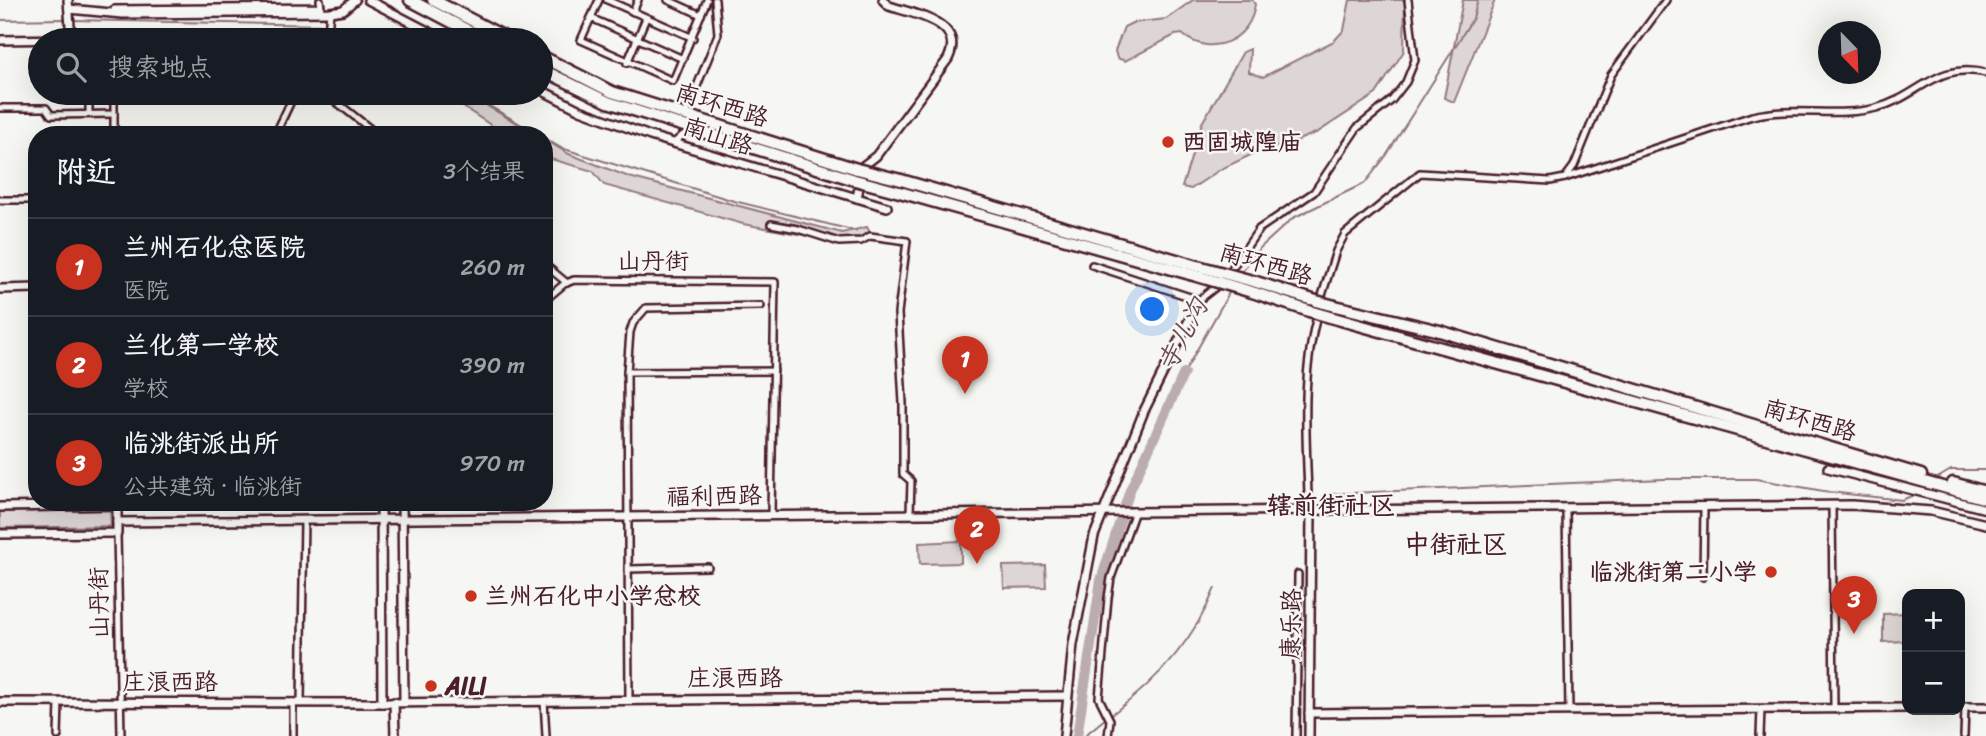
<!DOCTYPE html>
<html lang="zh">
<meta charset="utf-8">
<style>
body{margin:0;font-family:Sriracha,"LXGW WenKai TC",sans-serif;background:#20242c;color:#f1f3f6}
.controls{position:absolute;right:21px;bottom:21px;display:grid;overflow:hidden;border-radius:14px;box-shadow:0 7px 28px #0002}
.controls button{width:63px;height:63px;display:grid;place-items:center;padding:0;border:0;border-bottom:2px solid #363941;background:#171b24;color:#f1f3f6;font:35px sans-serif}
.compass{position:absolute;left:1818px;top:21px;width:63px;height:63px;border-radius:50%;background:#171b24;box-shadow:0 7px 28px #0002;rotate:157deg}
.you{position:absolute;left:1153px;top:310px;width:24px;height:24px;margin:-18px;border:5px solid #fff;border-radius:50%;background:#1a73e8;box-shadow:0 0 0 10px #1a73e833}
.badge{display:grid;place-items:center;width:46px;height:46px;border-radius:50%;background:#c8321e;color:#fff;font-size:23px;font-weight:700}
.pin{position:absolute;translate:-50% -58px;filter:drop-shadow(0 2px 4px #0008)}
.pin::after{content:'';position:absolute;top:37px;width:24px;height:21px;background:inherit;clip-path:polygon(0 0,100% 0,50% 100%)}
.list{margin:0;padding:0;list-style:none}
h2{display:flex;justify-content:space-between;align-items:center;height:91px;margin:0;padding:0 28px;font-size:30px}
h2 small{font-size:23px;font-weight:400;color:#9ea1a6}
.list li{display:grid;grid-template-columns:46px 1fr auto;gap:21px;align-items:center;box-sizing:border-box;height:98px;padding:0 28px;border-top:2px solid #363941}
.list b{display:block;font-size:26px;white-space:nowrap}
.list p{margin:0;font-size:23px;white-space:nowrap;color:#9ea1a6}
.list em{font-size:23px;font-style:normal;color:#9ea1a6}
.icon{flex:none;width:38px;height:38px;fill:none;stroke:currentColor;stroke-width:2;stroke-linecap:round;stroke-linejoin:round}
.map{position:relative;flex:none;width:1986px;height:736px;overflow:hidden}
.search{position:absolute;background:#171b24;box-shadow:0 7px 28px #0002;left:28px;top:28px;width:525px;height:77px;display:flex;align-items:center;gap:18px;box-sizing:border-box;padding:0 24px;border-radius:38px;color:#9ea1a6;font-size:26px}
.panel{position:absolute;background:#171b24;box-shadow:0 7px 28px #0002;left:28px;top:126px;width:525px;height:385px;border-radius:28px}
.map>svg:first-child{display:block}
</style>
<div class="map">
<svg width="1986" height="736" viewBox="0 0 1986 736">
<rect width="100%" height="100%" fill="#f6f6f2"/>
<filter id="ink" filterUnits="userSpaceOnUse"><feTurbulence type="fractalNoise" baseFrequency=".0143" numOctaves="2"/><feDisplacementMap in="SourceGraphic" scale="14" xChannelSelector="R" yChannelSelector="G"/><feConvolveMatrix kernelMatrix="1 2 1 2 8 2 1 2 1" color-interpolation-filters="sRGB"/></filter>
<g filter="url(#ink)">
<g fill="#ddd6d5" stroke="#947a80" stroke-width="2">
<path d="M1193,0H1252L1255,4C1251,41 1210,58 1182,34L1175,35L1125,61L1117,58L1115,51L1124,27L1132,23L1166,19Z"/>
<path d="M1350,0H1405L1404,51L1376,94L1318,132L1286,145L1261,150L1221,169L1191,189L1182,187L1202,123L1243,52L1250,49L1249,72L1263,77L1334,41L1344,30Z"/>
<path d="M1463,0H1495L1454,102L1444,98Z"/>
<path d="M442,93H465L537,135H506Z"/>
<path d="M544,139L569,154L629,177L842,233L867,227L870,233L863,241L852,244L743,224L604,185L593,171L544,157Z"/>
<path d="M110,510L111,526L0,528V512Z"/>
<path d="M961,541V563L920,564L919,543Z"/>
<path d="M1045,565L1046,587L1004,588L1003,566Z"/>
<path d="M1907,613V641L1883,642V614Z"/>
</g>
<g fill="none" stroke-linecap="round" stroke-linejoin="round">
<g stroke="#8e747a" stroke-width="2">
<path d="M0,20L67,19"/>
<path d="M72,20L326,25"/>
<path d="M331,26L359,31L376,40"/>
<path d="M467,93L539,135"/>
<path d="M544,138L561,148L734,201L856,231"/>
<path d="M1240,274L1261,247L1293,218L1365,183L1386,156L1473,18L1478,0"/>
<path d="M1184,373L1230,291"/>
<path d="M1934,480L1951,470H1986"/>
<path d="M1330,494L1663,479H1756L1829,492L1902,500L1916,494"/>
<path d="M1111,715C1157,681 1194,641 1215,588"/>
<path d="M1084,736L1106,718"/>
</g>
<path stroke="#bbadae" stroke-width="10" d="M1077,736L1101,580L1130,490L1184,373"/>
<defs>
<g id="street">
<path d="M599,0L581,40L673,81L707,0"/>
<path d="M607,0L693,38"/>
<path d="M668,0L701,15"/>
<path d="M114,9L321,7L320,0"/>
<path d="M633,12L638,0"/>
<path d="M591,18L683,59"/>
<path d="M328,31L330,12"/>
<path d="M71,39L102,40"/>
<path d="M627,63L646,18"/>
<path d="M89,93V114"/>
<path d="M114,93V135"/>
<path d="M325,93L378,135"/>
<path d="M0,108H46L51,115L114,114"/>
<path d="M687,111L718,34L715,0"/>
<path d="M275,135L293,97L312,93"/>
<path d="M675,142L683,135"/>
<path d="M1565,178L1752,116C1794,106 1837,118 1876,108C1920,97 1935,61 1986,73"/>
<path d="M0,200H37"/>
<path d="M771,224L798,229L839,242L861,241L870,236L907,241L898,313L903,403V474L911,481L910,513"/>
<path d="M544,264L567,283"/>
<path d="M1092,265L1199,300L1222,282"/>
<path d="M1228,274L1259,229L1314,192L1357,128L1392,100L1406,82L1415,60L1408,0"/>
<path d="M544,301L564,284L574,280L775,282L771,514"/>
<path d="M1320,302L1336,251L1345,234L1420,173L1550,181L1565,178L1574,166L1611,75L1666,0"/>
<path d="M627,372L774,371"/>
<path d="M1832,505L1834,708"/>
<path d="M1566,510L1569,711"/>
<path d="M1311,512L1308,495C1306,433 1301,372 1318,312"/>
<path d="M117,533L121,736"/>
<path d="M629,569L708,567"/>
<path d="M1703,577L1704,507"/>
<path d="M629,698L627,372L630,332L633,323L646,308L761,306"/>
<path d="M544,700L546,736"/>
<path d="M293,702V736"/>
<path d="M301,702L304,520"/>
<path d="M58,736L59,702"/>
<path d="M1108,736L1110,720L1099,698L1108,598L1111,578L1135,511"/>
<path d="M1296,736L1298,574"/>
<path d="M1760,736L1761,709"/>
<path d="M1964,736L1965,707"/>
</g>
<g id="secondary">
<path d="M368,0L445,40"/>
<path d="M69,9L122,14L330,12L343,10L355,0"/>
<path d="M0,40L71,39L68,0"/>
<path d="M541,90L580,110L650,136L887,207"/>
<path d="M857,198L863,166L876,156L948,59C966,22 914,14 889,6L883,0"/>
<path d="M0,289L37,288"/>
<path d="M1828,468L1986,509"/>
<path d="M381,502L382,703"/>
<path d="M402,502L404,702"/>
<path d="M0,507L117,505V533L0,534"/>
<path d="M117,522L1852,505L1931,511L1986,524"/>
<path d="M0,702L382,703L1066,696"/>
<path d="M394,702L395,736"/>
<path d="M1960,707H1986"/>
<path d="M1309,713L1907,708"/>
<path d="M1064,736L1073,644L1094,536L1144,411L1199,300"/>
<path d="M1309,736L1311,512"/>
</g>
<g id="highway">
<path d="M410,0L486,40"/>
<path d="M433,0L510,40"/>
<path d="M541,56L612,92L857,169"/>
<path d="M541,69L608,102L855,180"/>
<path d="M901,180L1194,265"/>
<path d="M896,191L1190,274"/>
<path d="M1256,282L1316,301"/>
<path d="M1252,292L1309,311"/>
<path d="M1335,306L1436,330L1921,475"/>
<path d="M1330,317L1986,499"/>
<path d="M1953,483L1986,492"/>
</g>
</defs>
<use href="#street" stroke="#4a1f2b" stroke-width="10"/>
<use href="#secondary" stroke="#4a1f2b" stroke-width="12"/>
<use href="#highway" stroke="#4a1f2b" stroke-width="15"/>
<use href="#street" stroke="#f6f6f2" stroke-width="5"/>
<use href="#secondary" stroke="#f6f6f2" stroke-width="7"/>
<use href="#highway" stroke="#f6f6f2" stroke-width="10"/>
<defs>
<g id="highway-bridge">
<path d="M857,169L901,180"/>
<path d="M855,180L896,191"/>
<path d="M1194,265L1256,282"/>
<path d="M1190,274L1252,292"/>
<path d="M1316,301L1335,306"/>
<path d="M1309,311L1330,317"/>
</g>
</defs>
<use href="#highway-bridge" stroke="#4a1f2b" stroke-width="15" stroke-linecap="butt"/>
<use href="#highway-bridge" stroke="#f6f6f2" stroke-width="10"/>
</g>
</g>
<g fill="#c8321e" stroke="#f6f6f2" stroke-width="2.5">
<circle cx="1168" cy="142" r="7"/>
<circle cx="1771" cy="572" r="7"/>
<circle cx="471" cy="596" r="7"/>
<circle cx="431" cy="686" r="7"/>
</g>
<g text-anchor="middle" stroke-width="5" stroke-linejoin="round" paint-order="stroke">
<g font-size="24" fill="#4a1f2b" stroke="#f6f6f2">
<text transform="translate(722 105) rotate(17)" y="8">南环西路</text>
<text transform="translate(718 136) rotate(18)" y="8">南山路</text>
<text x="653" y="269">山丹街</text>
<text transform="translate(1266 264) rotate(16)" y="8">南环西路</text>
<text transform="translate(1810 420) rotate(16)" y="8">南环西路</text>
<text transform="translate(714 496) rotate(-1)" y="8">福利西路</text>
<text transform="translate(99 603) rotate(-91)" y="8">山丹街</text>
<text transform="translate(1291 624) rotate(-89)" y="8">康乐路</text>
<text x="735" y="686">庄浪西路</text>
<text x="170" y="690">庄浪西路</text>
</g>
<g font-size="24" font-weight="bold" fill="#4a1f2b" stroke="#f6f6f2" text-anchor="start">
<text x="1182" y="150">西固城隍庙</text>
<text x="1757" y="580" text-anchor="end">临洮街第二小学</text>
<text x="485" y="604">兰州石化中小学总校</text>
<text x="445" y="694">AILI</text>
</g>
<g font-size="26" font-style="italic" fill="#6c4a52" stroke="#f6f6f2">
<text transform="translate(1182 335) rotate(-62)" y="9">寺儿沟</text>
</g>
<g font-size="26" font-weight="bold" fill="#4a1f2b" stroke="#f6f6f2">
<text x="1331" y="514">辖前街社区</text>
<text x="1456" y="553">中街社区</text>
</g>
</g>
</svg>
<div class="controls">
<button>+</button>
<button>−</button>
</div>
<svg class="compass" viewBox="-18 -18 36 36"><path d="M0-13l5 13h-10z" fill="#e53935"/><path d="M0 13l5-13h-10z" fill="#9ea1a6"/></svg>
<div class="you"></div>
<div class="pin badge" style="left:965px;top:394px">1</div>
<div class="pin badge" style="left:977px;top:564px">2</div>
<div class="pin badge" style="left:1854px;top:634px">3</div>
<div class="search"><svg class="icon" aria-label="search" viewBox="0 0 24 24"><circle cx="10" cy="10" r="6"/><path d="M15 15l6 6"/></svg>搜索地点</div>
<section class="panel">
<h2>附近<small>3个结果</small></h2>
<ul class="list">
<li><span class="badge">1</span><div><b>兰州石化总医院</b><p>医院</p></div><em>260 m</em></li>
<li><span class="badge">2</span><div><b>兰化第一学校</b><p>学校</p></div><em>390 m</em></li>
<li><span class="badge">3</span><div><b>临洮街派出所</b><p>公共建筑 · 临洮街</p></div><em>970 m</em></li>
</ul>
</section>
</div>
